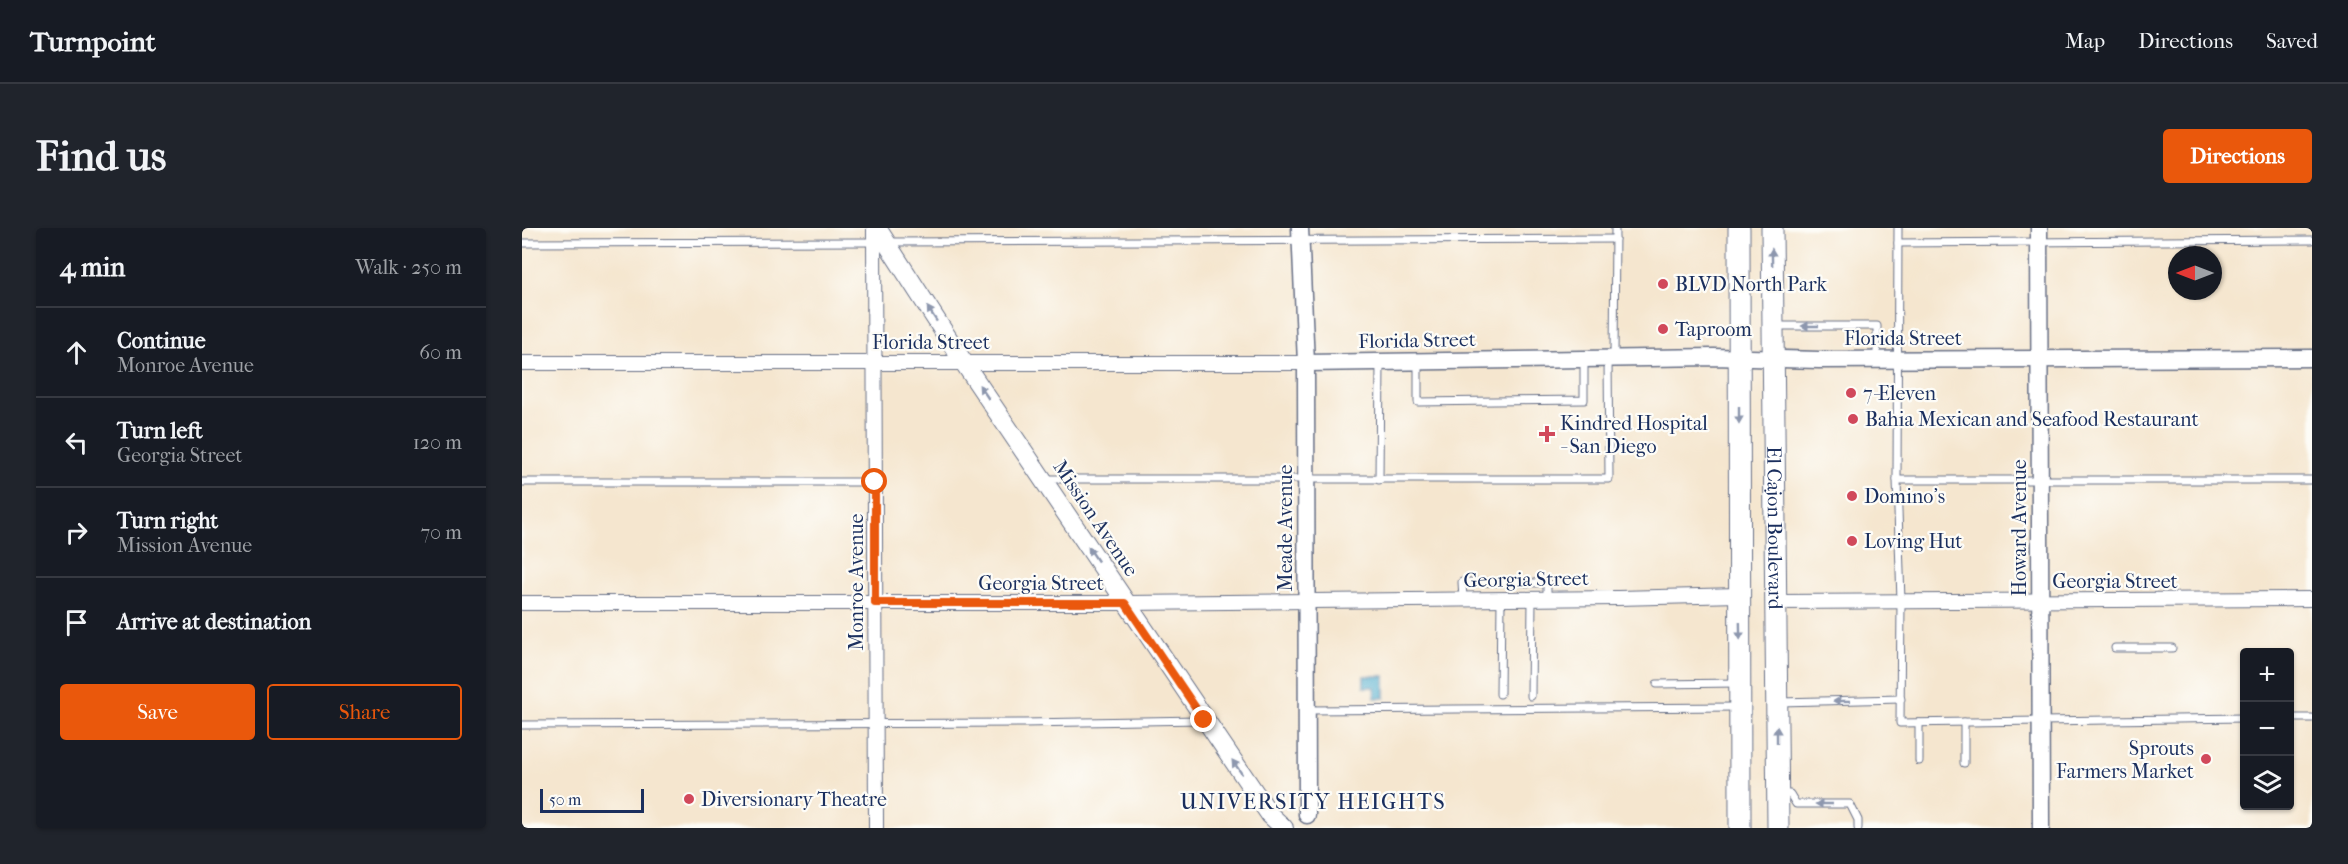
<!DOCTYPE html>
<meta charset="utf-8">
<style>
body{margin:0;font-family:"IM FELL French Canon",serif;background:#20242c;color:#f1f3f6}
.controls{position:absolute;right:18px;bottom:18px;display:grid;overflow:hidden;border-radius:6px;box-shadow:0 2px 4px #0004}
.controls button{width:54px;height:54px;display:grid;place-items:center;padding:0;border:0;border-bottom:2px solid #363941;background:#171b24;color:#f1f3f6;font:30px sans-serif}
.compass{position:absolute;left:1646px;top:18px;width:54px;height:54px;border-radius:50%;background:#171b24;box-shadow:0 2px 4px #0004;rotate:270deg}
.scale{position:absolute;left:18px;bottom:15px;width:104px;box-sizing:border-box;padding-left:6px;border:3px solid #1b2f5e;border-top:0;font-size:16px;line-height:21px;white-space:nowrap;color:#1b2f5e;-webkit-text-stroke:4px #fdfcf7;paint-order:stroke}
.stop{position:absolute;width:18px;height:18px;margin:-14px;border:4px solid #ea580c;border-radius:50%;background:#fff}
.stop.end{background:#ea580c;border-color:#fff;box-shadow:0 2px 6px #0008}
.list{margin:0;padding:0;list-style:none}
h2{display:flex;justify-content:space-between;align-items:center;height:78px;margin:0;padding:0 24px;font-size:26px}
h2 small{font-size:20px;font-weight:400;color:#9ea1a6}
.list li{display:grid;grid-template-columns:39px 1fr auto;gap:18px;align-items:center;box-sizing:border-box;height:90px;padding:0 24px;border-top:2px solid #363941}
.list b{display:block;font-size:22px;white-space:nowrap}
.list p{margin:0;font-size:20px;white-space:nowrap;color:#9ea1a6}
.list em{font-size:20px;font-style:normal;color:#9ea1a6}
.actions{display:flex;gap:12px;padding:18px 24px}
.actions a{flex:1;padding:14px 0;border:2px solid #ea580c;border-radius:6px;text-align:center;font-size:21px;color:#ea580c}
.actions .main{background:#ea580c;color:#fff}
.icon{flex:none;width:33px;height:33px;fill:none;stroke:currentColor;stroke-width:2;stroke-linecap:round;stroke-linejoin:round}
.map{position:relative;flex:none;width:1790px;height:600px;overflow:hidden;border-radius:6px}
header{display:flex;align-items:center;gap:36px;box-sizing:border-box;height:84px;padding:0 30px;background:#171b24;border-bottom:2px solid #363941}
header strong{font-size:28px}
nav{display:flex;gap:33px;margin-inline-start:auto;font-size:21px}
.intro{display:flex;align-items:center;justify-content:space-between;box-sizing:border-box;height:144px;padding:0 36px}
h1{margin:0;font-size:42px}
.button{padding:15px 27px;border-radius:6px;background:#ea580c;color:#fff;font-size:21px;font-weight:700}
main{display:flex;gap:36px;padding:0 36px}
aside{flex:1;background:#171b24;border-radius:6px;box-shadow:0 2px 4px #0004}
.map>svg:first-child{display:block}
</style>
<header>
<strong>Turnpoint</strong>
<nav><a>Map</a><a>Directions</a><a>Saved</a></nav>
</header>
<div class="intro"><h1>Find us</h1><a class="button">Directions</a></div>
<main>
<aside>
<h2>4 min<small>Walk · 250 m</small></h2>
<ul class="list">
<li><svg class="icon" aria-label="ahead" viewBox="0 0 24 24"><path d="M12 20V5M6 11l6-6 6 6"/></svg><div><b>Continue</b><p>Monroe Avenue</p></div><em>60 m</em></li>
<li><svg class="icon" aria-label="left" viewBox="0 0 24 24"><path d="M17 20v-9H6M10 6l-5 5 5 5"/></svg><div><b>Turn left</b><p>Georgia Street</p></div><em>120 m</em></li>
<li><svg class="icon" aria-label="right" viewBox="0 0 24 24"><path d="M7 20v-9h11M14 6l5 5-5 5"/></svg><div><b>Turn right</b><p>Mission Avenue</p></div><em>70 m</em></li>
<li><svg class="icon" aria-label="arrive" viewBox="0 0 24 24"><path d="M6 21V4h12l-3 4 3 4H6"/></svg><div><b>Arrive at destination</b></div></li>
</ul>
<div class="actions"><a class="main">Save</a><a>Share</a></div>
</aside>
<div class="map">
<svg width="1790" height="600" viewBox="0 0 1790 600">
<rect width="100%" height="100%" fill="#fdfcf7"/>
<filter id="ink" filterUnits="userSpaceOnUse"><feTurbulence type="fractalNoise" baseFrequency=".0167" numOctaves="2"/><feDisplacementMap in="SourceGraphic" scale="12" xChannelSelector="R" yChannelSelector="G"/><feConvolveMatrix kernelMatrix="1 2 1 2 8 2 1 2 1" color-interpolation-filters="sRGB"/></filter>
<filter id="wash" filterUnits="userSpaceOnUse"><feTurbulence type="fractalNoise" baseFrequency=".008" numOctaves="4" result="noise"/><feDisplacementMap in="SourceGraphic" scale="24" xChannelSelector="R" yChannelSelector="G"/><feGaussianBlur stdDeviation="1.35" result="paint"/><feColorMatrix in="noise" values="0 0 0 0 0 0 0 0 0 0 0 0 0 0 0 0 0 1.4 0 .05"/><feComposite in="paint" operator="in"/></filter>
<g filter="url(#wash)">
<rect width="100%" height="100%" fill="#f5e6cf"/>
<path fill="#4eaccd" stroke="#346e96" stroke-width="1.5" d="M842,448H863V470H853V459H842Z"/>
</g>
<g filter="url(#ink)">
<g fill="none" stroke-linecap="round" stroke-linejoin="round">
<defs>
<g id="service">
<path d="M1376,0L1375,252L1379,373L1378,495L1722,490"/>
<path d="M366,14L1093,11"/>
<path d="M0,15L354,14"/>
<path d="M1376,15L1790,12"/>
<path d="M1253,98H1355V132"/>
<path d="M1092,130L1093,0"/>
<path d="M896,133V174L1062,172V132"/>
<path d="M523,251H1087L1086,131"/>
<path d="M857,252L858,134"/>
<path d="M1375,252H1790"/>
<path d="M0,254H353"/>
<path d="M941,371L940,354L1025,355V371"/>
<path d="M1593,420H1650"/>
<path d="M1135,456L1216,455"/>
<path d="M978,466L979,371"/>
<path d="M1009,468L1010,371"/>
<path d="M1258,474L1379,471"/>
<path d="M785,482L1215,479"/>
<path d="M1768,490H1790"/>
<path d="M1442,494V535"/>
<path d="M1397,495V533"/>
<path d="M0,497L502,495L679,492"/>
<path d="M1257,566H1268L1274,576H1328L1336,592V600"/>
</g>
<g id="minor">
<path d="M352,0L354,600"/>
<path d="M0,135H784"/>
<path d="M1253,374L1790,371"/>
<path d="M0,375H603L1096,370L1217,367"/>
</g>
<g id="tertiary">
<path d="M778,0L784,135L785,587"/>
<path d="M1517,0L1519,600"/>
<path d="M784,135L1192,129L1297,132L1790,130"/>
</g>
<path id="secondary" d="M355,0L442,135L748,587L762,600"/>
<g id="primary">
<path d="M1217,0L1218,600"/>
<path id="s1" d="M1250,0L1256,600"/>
</g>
</defs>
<use href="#service" stroke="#676f86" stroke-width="9"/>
<use href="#minor" stroke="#676f86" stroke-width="16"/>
<use href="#tertiary" stroke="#676f86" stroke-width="19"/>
<use href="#secondary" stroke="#676f86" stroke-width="20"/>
<use href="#primary" stroke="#676f86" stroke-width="23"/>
<use href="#service" stroke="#fff" stroke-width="7"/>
<use href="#minor" stroke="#fff" stroke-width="14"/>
<use href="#tertiary" stroke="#fff" stroke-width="16"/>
<use href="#secondary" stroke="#fff" stroke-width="18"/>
<use href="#primary" stroke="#fff" stroke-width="21"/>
</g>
<defs><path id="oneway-solid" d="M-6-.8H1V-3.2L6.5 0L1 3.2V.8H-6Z" transform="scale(1.5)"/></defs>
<g fill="#8d97ae">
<use href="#oneway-solid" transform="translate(1250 29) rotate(-91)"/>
<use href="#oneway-solid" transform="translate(410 86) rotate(-123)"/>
<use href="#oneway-solid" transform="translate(1288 98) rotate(180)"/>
<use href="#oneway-solid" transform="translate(462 164) rotate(-124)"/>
<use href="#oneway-solid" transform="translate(1217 187) rotate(90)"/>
<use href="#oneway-solid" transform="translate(571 326) rotate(-124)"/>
<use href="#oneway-solid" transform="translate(1218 403) rotate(89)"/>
<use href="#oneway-solid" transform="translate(1320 473) rotate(179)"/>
<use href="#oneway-solid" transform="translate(1255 507) rotate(-90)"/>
<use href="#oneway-solid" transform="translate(715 539) rotate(-125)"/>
<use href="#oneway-solid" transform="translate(1302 576) rotate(-180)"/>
</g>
</g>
<g fill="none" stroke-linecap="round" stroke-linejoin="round" filter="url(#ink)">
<path stroke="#ea580c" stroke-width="8" d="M353,254V375H603L682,492"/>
</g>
<g fill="#d1495b" stroke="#fdfcf7" stroke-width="2">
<circle cx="1141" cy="56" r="6"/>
<circle cx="1141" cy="101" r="6"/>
<circle cx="1329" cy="165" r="6"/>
<circle cx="1331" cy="191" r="6"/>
<path d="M1022 197h6v6h6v6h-6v6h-6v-6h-6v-6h6z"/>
<circle cx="1330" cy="268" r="6"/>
<circle cx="1330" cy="313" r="6"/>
<circle cx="1684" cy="531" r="6"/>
<circle cx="167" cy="571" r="6"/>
</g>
<g text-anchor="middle" stroke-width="4.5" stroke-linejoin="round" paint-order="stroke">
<g font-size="20" fill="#1b2f5e" stroke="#fdfcf7" text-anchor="start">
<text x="1153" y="63">BLVD North Park</text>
<text x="1153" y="108">Taproom</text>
<text x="1341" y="172">7-Eleven</text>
<text x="1343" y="198">Bahia Mexican and Seafood Restaurant</text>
<text x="1038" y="202">Kindred Hospital<tspan x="1038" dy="23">- San Diego</tspan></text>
<text x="1342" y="275">Domino's</text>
<text x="1342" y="320">Loving Hut</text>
<text x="1672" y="527" text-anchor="end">Sprouts<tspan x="1672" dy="23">Farmers Market</tspan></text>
<text x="179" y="578">Diversionary Theatre</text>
</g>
<g font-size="20" fill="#1b2f5e" stroke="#fdfcf7">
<text x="1381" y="117">Florida Street</text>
<text transform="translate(895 112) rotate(-1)" y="7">Florida Street</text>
<text x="409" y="121">Florida Street</text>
<text transform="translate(574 290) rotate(56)" y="7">Mission Avenue</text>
<text transform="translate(763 300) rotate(-90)" y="7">Meade Avenue</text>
<text dy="7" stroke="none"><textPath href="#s1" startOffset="300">El Cajon Boulevard</textPath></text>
<text transform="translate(1497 300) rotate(-90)" y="7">Howard Avenue</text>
<text transform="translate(1004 351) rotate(-1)" y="7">Georgia Street</text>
<text x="1593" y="360">Georgia Street</text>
<text transform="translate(334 354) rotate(-90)" y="7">Monroe Avenue</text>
<text x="519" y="362">Georgia Street</text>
</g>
<g font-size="22" letter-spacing="1.5" fill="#1b2f5e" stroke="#fdfcf7">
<text x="791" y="581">UNIVERSITY HEIGHTS</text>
</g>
</g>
</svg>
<div class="controls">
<button>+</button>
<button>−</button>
<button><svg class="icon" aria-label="layers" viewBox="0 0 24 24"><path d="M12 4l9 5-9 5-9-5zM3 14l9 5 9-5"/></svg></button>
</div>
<svg class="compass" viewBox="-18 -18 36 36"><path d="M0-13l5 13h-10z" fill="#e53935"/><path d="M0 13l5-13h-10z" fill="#9ea1a6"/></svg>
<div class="scale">50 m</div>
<div class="stop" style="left:353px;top:254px"></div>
<div class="stop end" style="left:682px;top:492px"></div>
</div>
</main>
